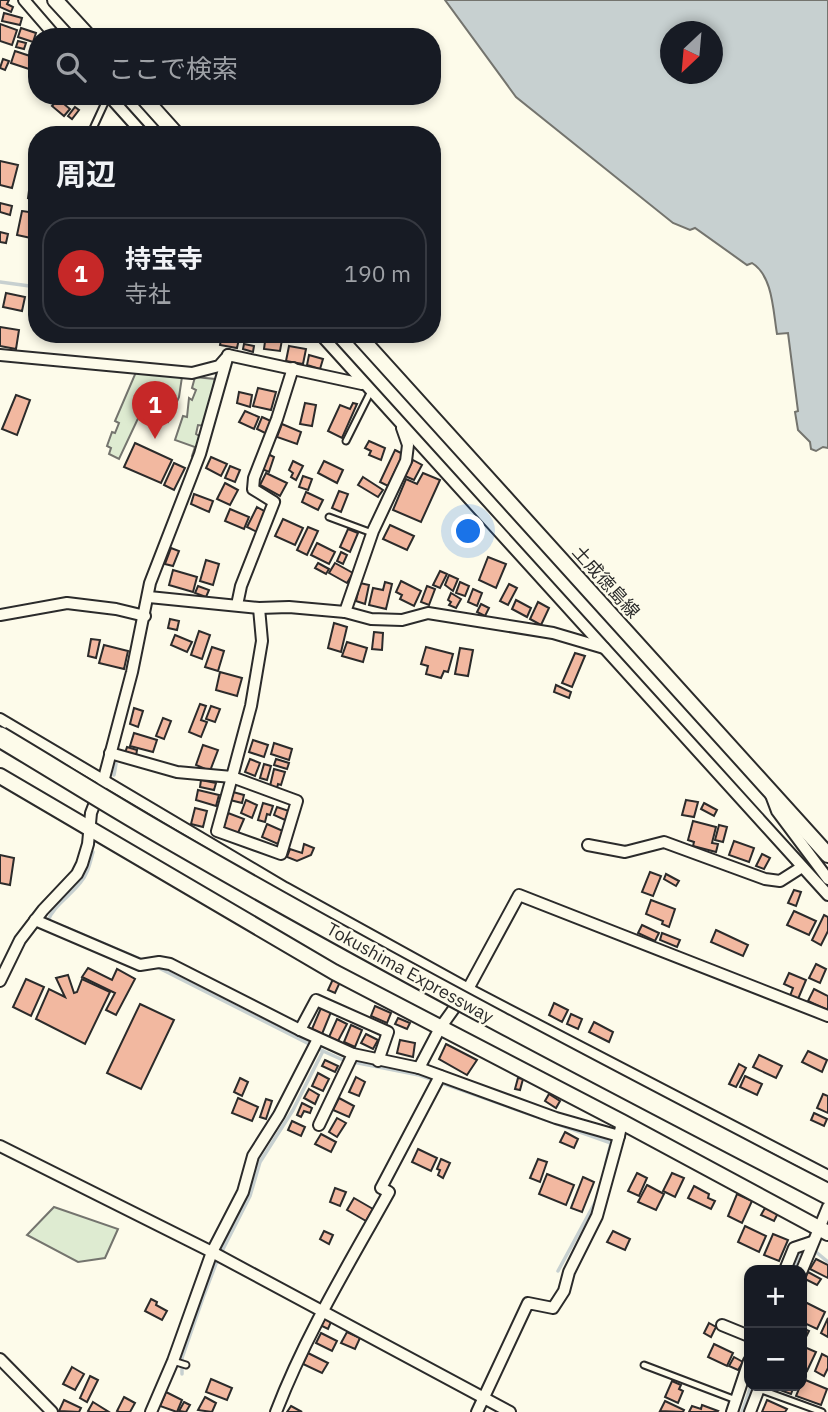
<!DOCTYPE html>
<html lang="ja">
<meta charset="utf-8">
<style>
body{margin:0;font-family:"IBM Plex Sans","Noto Sans JP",sans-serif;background:#20242c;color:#f1f3f6}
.controls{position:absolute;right:21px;bottom:21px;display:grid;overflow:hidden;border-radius:14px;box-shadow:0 4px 10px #0003}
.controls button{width:63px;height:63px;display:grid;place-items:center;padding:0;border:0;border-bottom:2px solid #363941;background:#171b24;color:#f1f3f6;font:35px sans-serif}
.compass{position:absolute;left:660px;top:21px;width:63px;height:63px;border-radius:50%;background:#171b24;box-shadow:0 4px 10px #0003;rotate:206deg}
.you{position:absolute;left:469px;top:532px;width:24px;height:24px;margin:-18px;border:5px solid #fff;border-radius:50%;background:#1a73e8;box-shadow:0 0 0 10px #1a73e833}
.badge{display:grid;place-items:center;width:46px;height:46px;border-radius:50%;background:#c62828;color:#fff;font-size:23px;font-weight:700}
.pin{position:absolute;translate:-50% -58px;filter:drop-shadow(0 2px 4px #0008)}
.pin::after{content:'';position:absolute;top:37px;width:24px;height:21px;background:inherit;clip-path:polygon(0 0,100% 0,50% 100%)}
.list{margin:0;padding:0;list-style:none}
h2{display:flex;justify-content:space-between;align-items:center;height:91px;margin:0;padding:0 28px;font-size:30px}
h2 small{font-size:23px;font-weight:400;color:#9ea1a6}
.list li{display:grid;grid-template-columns:46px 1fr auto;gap:21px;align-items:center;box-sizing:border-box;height:112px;margin:0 14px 14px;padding:0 14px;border:2px solid #363941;border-radius:28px}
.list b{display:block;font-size:26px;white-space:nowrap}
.list p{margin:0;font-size:23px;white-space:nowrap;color:#9ea1a6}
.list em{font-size:23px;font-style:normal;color:#9ea1a6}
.icon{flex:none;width:38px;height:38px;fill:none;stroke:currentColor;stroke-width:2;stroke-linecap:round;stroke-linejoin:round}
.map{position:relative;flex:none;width:828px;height:1412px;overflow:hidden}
.search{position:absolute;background:#171b24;box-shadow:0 4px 10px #0003;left:28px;top:28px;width:413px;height:77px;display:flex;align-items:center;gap:18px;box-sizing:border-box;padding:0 24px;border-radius:28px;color:#9ea1a6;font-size:26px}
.panel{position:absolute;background:#171b24;box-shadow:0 4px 10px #0003;left:28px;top:126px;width:413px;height:217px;border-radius:28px}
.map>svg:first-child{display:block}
</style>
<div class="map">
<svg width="828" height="1412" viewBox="0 0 828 1412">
<rect width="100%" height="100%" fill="#fdfbea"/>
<g fill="#deebd1" stroke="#74746e" stroke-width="2">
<path d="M136,372L182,377L179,397L168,422L141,412L119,459L109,454L111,448L107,446L112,432L115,433L119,423L115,421Z"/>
<path d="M195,377L215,379L205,426L198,425L196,434L201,437L195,458L192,456L195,447L175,440L183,416L187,417L189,398L192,400L196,390L192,388Z"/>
<path d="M54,1207L118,1229L105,1258L78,1262L27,1235Z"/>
</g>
<path fill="#c7d0d0" stroke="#74746e" stroke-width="2" fill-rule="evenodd" d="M445,0H828V448L823,447L816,451L811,449L810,442L798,430L795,412L798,411L788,333L777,334C773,311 773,276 752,263L747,265L695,228L690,230L673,223L516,97ZM670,32H712V74H670Z"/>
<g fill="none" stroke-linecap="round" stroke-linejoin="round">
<g stroke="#c7d0d0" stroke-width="3.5">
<path d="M0,282L37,287"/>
<path d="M114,775L116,764"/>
<path d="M48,921C53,906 70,896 80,883C88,874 90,863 93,852"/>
<path d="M65,927L145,961"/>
<path d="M155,966L323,1051L293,1110L260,1162L250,1196L217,1261L204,1295L182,1358V1374"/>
<path d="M323,1051L343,1060L419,1075L611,1143L606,1163"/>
<path d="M816,1252L828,1262"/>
<path d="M793,1270L800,1251"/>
<path d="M558,1271L598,1197"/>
<path d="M742,1412L751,1386"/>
</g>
</g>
<g fill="#f2b8a0" stroke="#2b2b2b" stroke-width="2">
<path d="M0,0H9L7,4L13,7L11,12L0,7Z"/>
<path d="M4,13L22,18L20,25L2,21Z"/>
<path d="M0,24L17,30L12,45L0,41Z"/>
<path d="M21,28L36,33L33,42L18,37Z"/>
<path d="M18,41L26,43L24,49L16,47Z"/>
<path d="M15,51L36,58L32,70L11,63Z"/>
<path d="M3,59L9,61L5,70L0,68Z"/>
<path d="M58,99L70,109L64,116L52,106Z"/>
<path d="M75,107L79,110L72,119L68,116Z"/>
<path d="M0,161L18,165L12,188L0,185Z"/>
<path d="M30,183H37V199L28,198Z"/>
<path d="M0,203L12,206L10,215L0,212Z"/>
<path d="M22,211L36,213L31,238L17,235Z"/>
<path d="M0,232L8,234L6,243L0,242Z"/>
<path d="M6,293L25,297L22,311L3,307Z"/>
<path d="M0,327L19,330L16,349L0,346Z"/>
<path d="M222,334H240L237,348L220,345Z"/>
<path d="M244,334H256L254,342L243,341Z"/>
<path d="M266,334H283L280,351L264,349Z"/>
<path d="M244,344L254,346L253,352L243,349Z"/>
<path d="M289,346L306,349L303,364L286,361Z"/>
<path d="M309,355L323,359L320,369L307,365Z"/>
<path d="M258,388L276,392L271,410L253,406Z"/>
<path d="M239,392L252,395L250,407L237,403Z"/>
<path d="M16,395L30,400L17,435L2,429Z"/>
<path d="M305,403L316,405L312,426L300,424Z"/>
<path d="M353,403L357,404L342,438L328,431L340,405L350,409Z"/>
<path d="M245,411L259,417L254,429L239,422Z"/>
<path d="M262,417L273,422L267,434L257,429Z"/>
<path d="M282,424L301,432L297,444L277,437Z"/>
<path d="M369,441L385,448L381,460L369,455L371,451L365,448Z"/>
<path d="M135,443L172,460L161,483L124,467Z"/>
<path d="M395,450L403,454L388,486L380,482Z"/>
<path d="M268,454L274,457L269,472L262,469Z"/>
<path d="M211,457L227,464L221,476L206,468Z"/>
<path d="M413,460L422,465L414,480L405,476Z"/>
<path d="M293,461L303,466L296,480L291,477L293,473L289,470Z"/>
<path d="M324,461L343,470L337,483L318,473Z"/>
<path d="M174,463L185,468L174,490L164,485Z"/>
<path d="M230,466L240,470L235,482L225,478Z"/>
<path d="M266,473L287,483L280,496L260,485Z"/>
<path d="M423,473L440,480L421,522L393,510L406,479L417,484Z"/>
<path d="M303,476L312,479L308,490L299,487Z"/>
<path d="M363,477L383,490L378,497L358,485Z"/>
<path d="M225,483L238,490L230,505L217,499Z"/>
<path d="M339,491L348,494L341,512L332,508Z"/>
<path d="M306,492L323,500L318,510L302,502Z"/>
<path d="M194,494L213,501L209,512L191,504Z"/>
<path d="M257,507L266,512L257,532L247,527Z"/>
<path d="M230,509L249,517L244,529L225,521Z"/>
<path d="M283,519L303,528L295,545L275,536Z"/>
<path d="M464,519L476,524L472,533L460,527Z"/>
<path d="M390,525L414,536L407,550L383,539Z"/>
<path d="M308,527L318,531L307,555L297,550Z"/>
<path d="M348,529L358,533L350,552L340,547Z"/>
<path d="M317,543L335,552L329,564L311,555Z"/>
<path d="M171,548L179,551L173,566L165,564Z"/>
<path d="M341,552L347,555L343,564L337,561Z"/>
<path d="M488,557L506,564L496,588L479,580Z"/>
<path d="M206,560L219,564L213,585L200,581Z"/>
<path d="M318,563L329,569L326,574L315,568Z"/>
<path d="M335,563L353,573L347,583L329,573Z"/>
<path d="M173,570L197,577L193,592L169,585Z"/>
<path d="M440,571L447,574L440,588L433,585Z"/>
<path d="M449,575L458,579L453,591L445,585Z"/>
<path d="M401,581L421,591L414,606L400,599L402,595L396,592Z"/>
<path d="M385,582L392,584L386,609L369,605L373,588L383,590Z"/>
<path d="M460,582L469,586L465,596L456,593Z"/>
<path d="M360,583L369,585L365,604L356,601Z"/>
<path d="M509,584L517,588L508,605L500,601Z"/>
<path d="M198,586L209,590L206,597L195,593Z"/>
<path d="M427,586L435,589L429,605L421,602Z"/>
<path d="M473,589L482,593L477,606L468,602Z"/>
<path d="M451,593L461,599L456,608L449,605L451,602L448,600Z"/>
<path d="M516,600L531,608L527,617L512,609Z"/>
<path d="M538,602L549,608L541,625L530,619Z"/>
<path d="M481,604L489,608L485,616L477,612Z"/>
<path d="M170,619L179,621L177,630L168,628Z"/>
<path d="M334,623L347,627L341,652L328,648Z"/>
<path d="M199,631L210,635L202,659L191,655Z"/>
<path d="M374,632L383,633L382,650L372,649Z"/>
<path d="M175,635L192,642L187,652L171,645Z"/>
<path d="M91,639L100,640L96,658L88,656Z"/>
<path d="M347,642L367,648L363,662L342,656Z"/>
<path d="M104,645L128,651L124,669L99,663Z"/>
<path d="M212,647L224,651L218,671L205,667Z"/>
<path d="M426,647L453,654L448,672L444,671L441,678L426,674L428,666L421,664Z"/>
<path d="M460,648L473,650L468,676L455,674Z"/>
<path d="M575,653L585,656L572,687L562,683Z"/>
<path d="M220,672L242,678L237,696L216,690Z"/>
<path d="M556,685L571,692L569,698L554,692Z"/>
<path d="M200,704L206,706L201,720L207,722L201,737L189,732Z"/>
<path d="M211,706L220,709L215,722L206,719Z"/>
<path d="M134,708L143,711L138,727L130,724Z"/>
<path d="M163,718L171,721L164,739L156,736Z"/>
<path d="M134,733L157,740L153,752L130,746Z"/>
<path d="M253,740L268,745L264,757L249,752Z"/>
<path d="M274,743L292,749L289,760L271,754Z"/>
<path d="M203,745L218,750L210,771L196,765Z"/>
<path d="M127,747L137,750L136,756L125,753Z"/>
<path d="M250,759L260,763L255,776L245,772Z"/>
<path d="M276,759L289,763L287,769L274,765Z"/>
<path d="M264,764L271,766L267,780L260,778Z"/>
<path d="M274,769L285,772L281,785L278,784L277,788L270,786Z"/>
<path d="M201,780L216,783L214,790L200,787Z"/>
<path d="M198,790L219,795L216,806L196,800Z"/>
<path d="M233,792L244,795L242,803L230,800Z"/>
<path d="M246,800L257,805L252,818L241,813Z"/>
<path d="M686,800L698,802L694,817L682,815Z"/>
<path d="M263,803L273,806L270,815L267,814L265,822L258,820Z"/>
<path d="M704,803L717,810L714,816L701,809Z"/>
<path d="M277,807L289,811L285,820L274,815Z"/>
<path d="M195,808L207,811L203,827L191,824Z"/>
<path d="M228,813L244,819L238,833L223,828Z"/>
<path d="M693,821L716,827L712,843L718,844L716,852L693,846L694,842L688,840Z"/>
<path d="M267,824L283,831L278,844L262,837Z"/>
<path d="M719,825L727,827L723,842L715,840Z"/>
<path d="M734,841L754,848L749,862L729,855Z"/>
<path d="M304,844L314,848L311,855L297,861L287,857L290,849L302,853Z"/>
<path d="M762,854L770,858L764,869L756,866Z"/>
<path d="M0,855L14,858L10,885L0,883Z"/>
<path d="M650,872L661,876L653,896L642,892Z"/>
<path d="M666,874L679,881L676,886L664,879Z"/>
<path d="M794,890L801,892L796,906L788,903Z"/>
<path d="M651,900L675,909L669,927L662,924L663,921L646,914Z"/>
<path d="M794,911L816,921L809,935L787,925Z"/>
<path d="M824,915L828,917V931L821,945L812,940Z"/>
<path d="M642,925L659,933L655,941L638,933Z"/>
<path d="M716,930L748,945L743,956L711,942Z"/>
<path d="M662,933L680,940L677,947L660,940Z"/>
<path d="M816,964L826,969L820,983L809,978Z"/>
<path d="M88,968L112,980L117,969L135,979L116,1015L106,1010L115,993L82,977Z"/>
<path d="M789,973L806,980L798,999L790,996L793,988L784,984Z"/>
<path d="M68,975L74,993L77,992L82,979L110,992L85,1044L36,1019L49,989L65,997L56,978Z"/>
<path d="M26,979L44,987L31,1016L13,1007Z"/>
<path d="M333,979L340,982L335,993L328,990Z"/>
<path d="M814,989L828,996V1010L808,1001Z"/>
<path d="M554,1003L568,1010L562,1022L549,1015Z"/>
<path d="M140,1004L174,1020L141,1089L107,1073Z"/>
<path d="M375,1006L391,1013L387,1023L371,1016Z"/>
<path d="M321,1008L331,1012L322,1034L312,1029Z"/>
<path d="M571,1014L582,1019L578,1029L567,1024Z"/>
<path d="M398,1018L410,1023L407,1029L395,1024Z"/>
<path d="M337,1019L347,1024L338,1041L329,1037Z"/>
<path d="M594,1022L613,1032L609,1042L589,1032Z"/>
<path d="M351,1025L362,1030L355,1047L344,1042Z"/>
<path d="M366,1034L378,1040L373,1049L361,1043Z"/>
<path d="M400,1040L415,1043L413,1057L397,1053Z"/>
<path d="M446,1044L477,1060L467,1075L439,1059Z"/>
<path d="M808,1051L827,1060L822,1072L802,1062Z"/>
<path d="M759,1055L782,1066L776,1078L753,1067Z"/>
<path d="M325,1060L338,1066L335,1072L322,1066Z"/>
<path d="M739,1064L746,1068L736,1087L729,1084Z"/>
<path d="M318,1073L329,1079L323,1091L312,1086Z"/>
<path d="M745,1076L762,1084L757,1095L740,1087Z"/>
<path d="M356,1077L365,1082L359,1096L349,1092Z"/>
<path d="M240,1078L248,1082L242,1096L234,1092Z"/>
<path d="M518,1078L523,1079L520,1090L515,1089Z"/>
<path d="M309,1089L319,1095L315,1104L304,1098Z"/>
<path d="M549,1094L560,1101L556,1108L545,1101Z"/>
<path d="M823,1094L828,1096V1113L817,1108Z"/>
<path d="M238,1098L258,1107L252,1121L232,1113Z"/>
<path d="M339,1098L354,1106L349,1117L333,1110Z"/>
<path d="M266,1099L272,1101L266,1119L260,1117Z"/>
<path d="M302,1103L312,1108L310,1113L304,1111L301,1117L297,1115Z"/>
<path d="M814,1113L827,1119L824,1126L811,1120Z"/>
<path d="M337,1118L346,1123L337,1137L329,1132Z"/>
<path d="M292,1121L305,1127L301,1136L288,1130Z"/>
<path d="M565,1132L578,1139L574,1148L560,1142Z"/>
<path d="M321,1134L336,1142L331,1152L315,1144Z"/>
<path d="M418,1149L437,1158L431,1171L412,1162Z"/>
<path d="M441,1159L450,1163L443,1178L438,1175L440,1170L437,1169Z"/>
<path d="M538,1159L547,1162L540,1182L530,1178Z"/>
<path d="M637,1173L647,1178L639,1196L628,1191Z"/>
<path d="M672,1173L684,1178L675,1197L663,1191Z"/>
<path d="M547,1174L574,1185L566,1205L539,1194Z"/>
<path d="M583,1177L594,1182L582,1212L571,1208Z"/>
<path d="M647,1185L664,1194L656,1210L638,1202Z"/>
<path d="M694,1186L709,1194L708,1198L715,1201L711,1209L688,1198Z"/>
<path d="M335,1188L346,1192L340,1206L330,1202Z"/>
<path d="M737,1194L752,1201L742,1223L728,1216Z"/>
<path d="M354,1198L373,1209L366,1221L347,1210Z"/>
<path d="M765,1208L778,1213L774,1221L761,1215Z"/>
<path d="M745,1226L766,1236L759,1252L738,1242Z"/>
<path d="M324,1231L333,1235L329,1244L320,1239Z"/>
<path d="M613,1231L630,1239L625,1250L607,1242Z"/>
<path d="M773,1234L788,1240L779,1261L764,1255Z"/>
<path d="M816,1259L828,1265V1278L810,1269Z"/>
<path d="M808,1272L821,1279L817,1285L805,1279Z"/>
<path d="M151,1299L157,1302L156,1305L167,1311L162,1320L145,1311Z"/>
<path d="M803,1301L825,1312L817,1329L802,1322Z"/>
<path d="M324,1318L331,1322L328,1329L320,1325Z"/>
<path d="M828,1318V1337L821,1333Z"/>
<path d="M709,1323L716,1327L711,1337L704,1333Z"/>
<path d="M802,1328L809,1331L805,1339L802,1338Z"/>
<path d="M347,1332L360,1338L355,1349L341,1343Z"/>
<path d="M321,1333L337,1341L332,1351L316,1343Z"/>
<path d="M714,1344L733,1353L727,1366L708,1357Z"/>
<path d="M802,1346L816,1352L807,1371L802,1368Z"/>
<path d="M308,1353L328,1363L322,1373L303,1364Z"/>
<path d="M822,1354L828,1357V1368L824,1376L815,1371Z"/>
<path d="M734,1357L743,1362L738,1370L729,1366Z"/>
<path d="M72,1367L84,1374L75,1390L63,1384Z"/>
<path d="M90,1376L98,1380L87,1402L80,1398Z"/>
<path d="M211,1379L232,1388L227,1400L206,1392Z"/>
<path d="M803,1379L827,1389L821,1405L796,1396Z"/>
<path d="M672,1381L681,1385L679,1389L683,1391L678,1403L665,1397Z"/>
<path d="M769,1386H794L791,1394Z"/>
<path d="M166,1392L182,1400L177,1412L160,1406Z"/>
<path d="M124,1397L135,1403L130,1412H119L117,1411Z"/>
<path d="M205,1397L216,1403L212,1412L198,1410Z"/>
<path d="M64,1400L81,1408L79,1412L59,1411Z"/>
<path d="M767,1400L787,1409L785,1412H762Z"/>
<path d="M665,1401L684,1410L683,1412L660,1411Z"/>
<path d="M93,1402L109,1412H90L88,1411Z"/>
<path d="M184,1402L190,1405L186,1412L179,1411Z"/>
<path d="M702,1405L718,1411L717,1412H689L692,1406L701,1409Z"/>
<path d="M291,1406L302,1412H287Z"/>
</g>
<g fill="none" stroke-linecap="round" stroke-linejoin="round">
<defs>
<g id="lane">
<path d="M90,135L108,96"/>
<path d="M346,441L371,391"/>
<path d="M329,517L372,533"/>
<path d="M173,1361L186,1365"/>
<path d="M644,1365L736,1400"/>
<path d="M759,1389L822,1412"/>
</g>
<g id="street">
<path d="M24,0L56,37"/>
<path d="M109,96L144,135"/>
<path d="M320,334L828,895"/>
<path d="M0,355L192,373L219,366L226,358"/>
<path d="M228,355L362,384"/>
<path d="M149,597L259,608L289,607L345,612L371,619L402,620L428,613L553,633L604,648"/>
<path d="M237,605L241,586L274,502L253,489L254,478L277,419L293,368"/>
<path d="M345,612L373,531L406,461L408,445L402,428"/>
<path d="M0,615L67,603L116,609L145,616"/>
<path d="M0,719L285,888L468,989L828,1176"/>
<path d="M110,753L177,772L232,777L217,831L281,854L297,801L232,777L251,706L262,641L259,608"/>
<path d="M771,795L777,811L828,879"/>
<path d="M588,845L625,852L664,842L765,879L780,881L802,867"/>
<path d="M35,920L140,965L159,962L170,964L300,1030L353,1054L419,1068L556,1118L619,1136L622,1122"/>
<path d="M0,981L20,940L43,910L77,874L82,864L88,844L91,813L103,782L132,672L150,583L200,454L228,355"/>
<path d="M300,1030L316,1000L388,1032L378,1061"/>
<path d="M419,1068L440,1028L468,989L519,895L828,1016"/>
<path d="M319,1125L353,1054"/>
<path d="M0,1146L212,1252L510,1412"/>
<path d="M785,1270L794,1248L812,1242"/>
<path d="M802,1270L828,1207"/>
<path d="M722,1325L749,1336"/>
<path d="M0,1359L52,1412"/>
<path d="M151,1412L173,1361L212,1252L243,1192L253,1156L279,1115L318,1039"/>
<path d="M276,1412C306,1334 349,1264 389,1192L381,1188L440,1076"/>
<path d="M477,1412L528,1303L553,1308L564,1291L569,1272L597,1216L619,1136"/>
<path d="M732,1412L749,1361"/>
<path d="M750,1412L760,1386"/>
</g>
<g id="secondary">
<path d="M55,0L89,37"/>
<path d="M142,96L177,135"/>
<path d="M357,334L828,855"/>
<path d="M0,776L334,972L622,1122L828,1233"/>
</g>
</defs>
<use href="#lane" stroke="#2b2b2b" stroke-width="9"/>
<use href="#street" stroke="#2b2b2b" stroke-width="14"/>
<use href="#secondary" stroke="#2b2b2b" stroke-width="18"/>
<use href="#lane" stroke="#fdfbea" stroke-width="5"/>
<use href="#street" stroke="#fdfbea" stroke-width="10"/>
<use href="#secondary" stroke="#fdfbea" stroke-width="14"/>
<defs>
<path id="highway-bridge" d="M0,737C59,772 117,809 177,843C390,966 609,1080 828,1194"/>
</defs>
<use href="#highway-bridge" stroke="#2b2b2b" stroke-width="23" stroke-linecap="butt"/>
<use href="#highway-bridge" stroke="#fdfbea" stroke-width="19"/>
</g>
<g text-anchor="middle" stroke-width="5" stroke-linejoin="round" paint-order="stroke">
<g font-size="18" fill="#2b2b2b" stroke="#fdfbea">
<text transform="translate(606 582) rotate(48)" y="6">土成徳島線</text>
<text transform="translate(410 973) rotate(29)" y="6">Tokushima Expressway</text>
</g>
</g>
</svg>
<div class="controls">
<button>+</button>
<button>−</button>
</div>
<svg class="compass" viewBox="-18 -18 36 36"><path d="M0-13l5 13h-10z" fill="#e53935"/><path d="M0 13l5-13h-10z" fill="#9ea1a6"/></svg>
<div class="you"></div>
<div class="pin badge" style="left:155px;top:439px">1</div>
<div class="search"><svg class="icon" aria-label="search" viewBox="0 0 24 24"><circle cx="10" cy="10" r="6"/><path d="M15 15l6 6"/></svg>ここで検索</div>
<section class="panel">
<h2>周辺<small></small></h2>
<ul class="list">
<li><span class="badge">1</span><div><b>持宝寺</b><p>寺社</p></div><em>190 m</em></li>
</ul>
</section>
</div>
